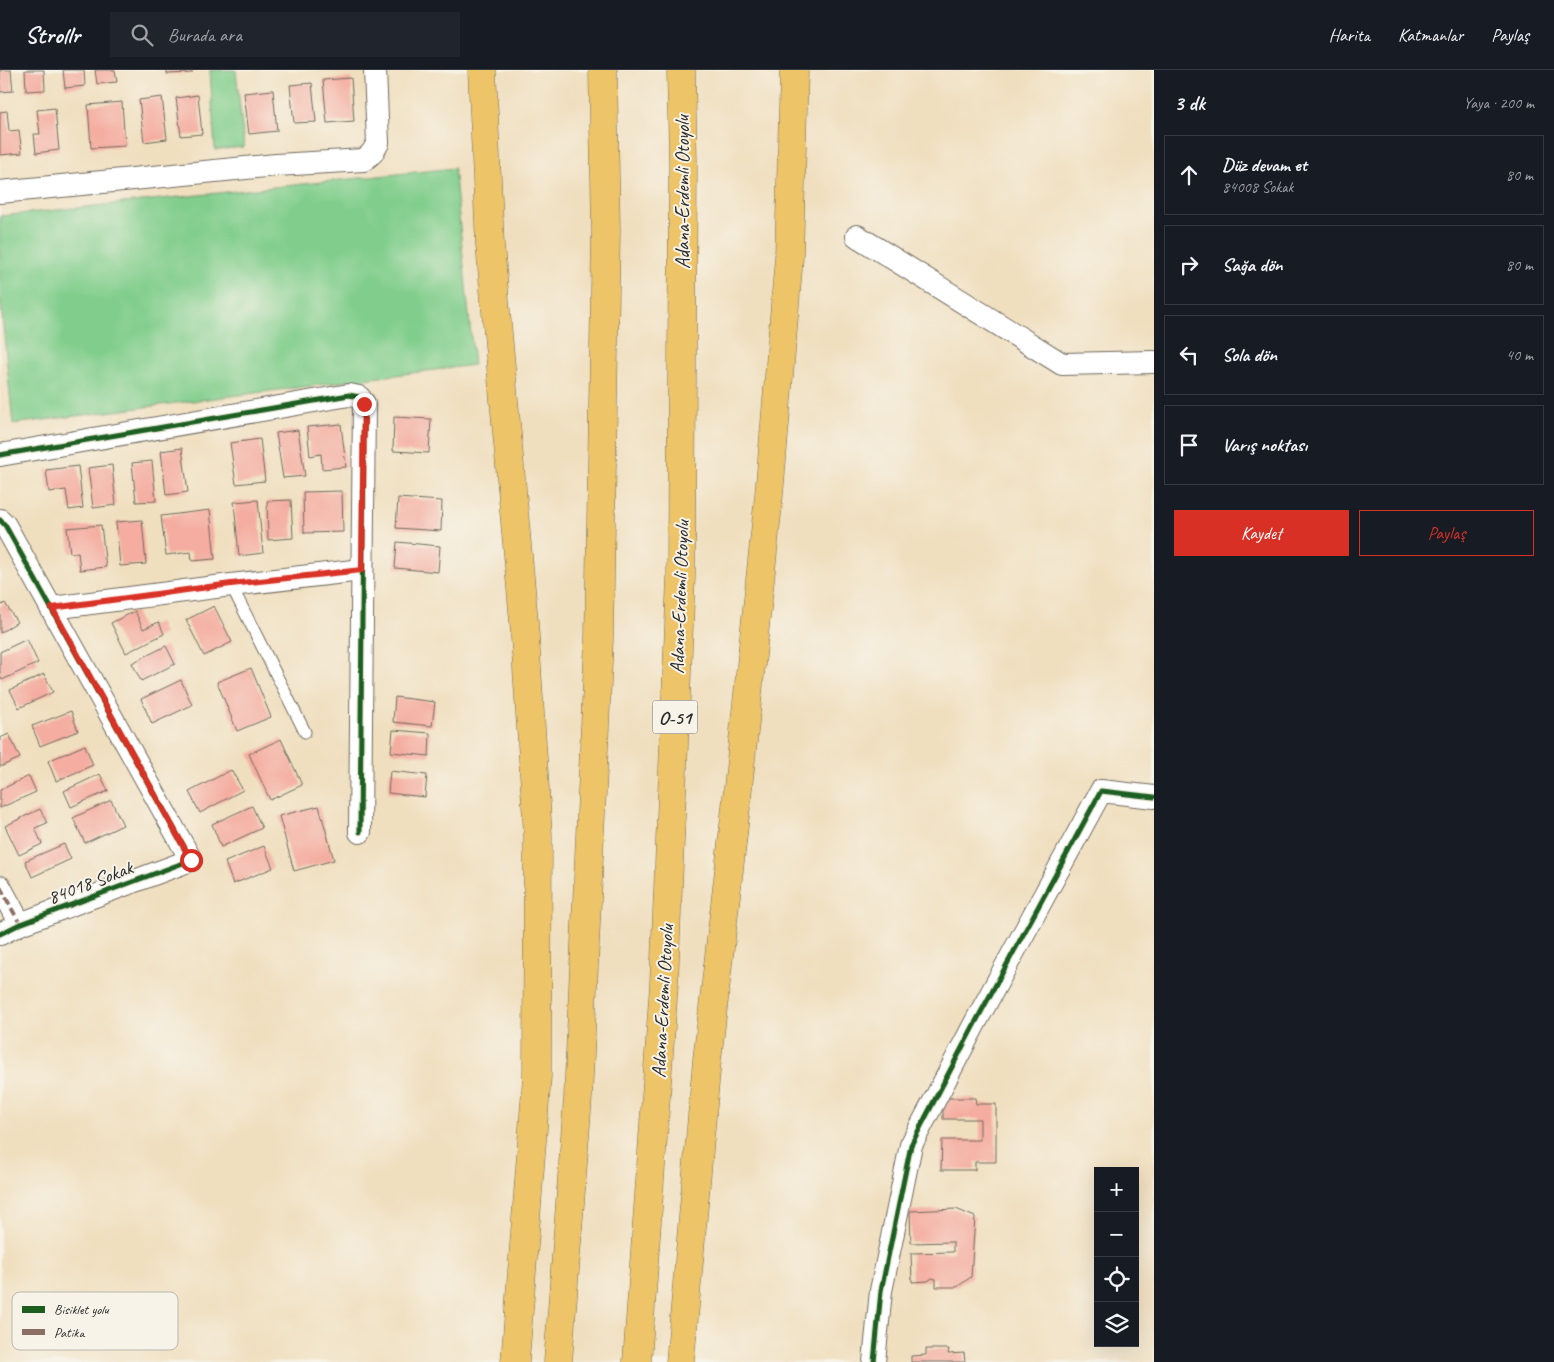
<!DOCTYPE html>
<html lang="tr">
<meta charset="utf-8">
<style>
body{margin:0;font-family:Caveat,sans-serif;background:#20242c;color:#f1f3f6}
.controls{position:absolute;right:15px;bottom:15px;display:grid;overflow:hidden;border-radius:0px;box-shadow:0 5px 20px #0002}
.controls button{width:45px;height:45px;display:grid;place-items:center;padding:0;border:0;border-bottom:1px solid #363941;background:#171b24;color:#f1f3f6;font:25px sans-serif}
.stop{position:absolute;width:15px;height:15px;margin:-11px;border:4px solid #d93025;border-radius:50%;background:#fff}
.stop.end{background:#d93025;border-color:#fff;box-shadow:0 1px 5px #0008}
.list{margin:0;padding:0;list-style:none}
h2{display:flex;justify-content:space-between;align-items:center;height:65px;margin:0;padding:0 20px;font-size:21px}
h2 small{font-size:16px;font-weight:400;color:#9ea1a6}
.list li{display:grid;grid-template-columns:32px 1fr auto;gap:15px;align-items:center;box-sizing:border-box;height:80px;margin:0 10px 10px;padding:0 10px;border:1px solid #363941;border-radius:0px}
.list b{display:block;font-size:19px;white-space:nowrap}
.list p{margin:0;font-size:16px;white-space:nowrap;color:#9ea1a6}
.list em{font-size:16px;font-style:normal;color:#9ea1a6}
.actions{display:flex;gap:10px;padding:15px 20px}
.actions a{flex:1;padding:11px 0;border:1px solid #d93025;border-radius:0px;text-align:center;font-size:18px;color:#d93025}
.actions .main{background:#d93025;color:#fff}
.icon{flex:none;width:28px;height:28px;fill:none;stroke:currentColor;stroke-width:2;stroke-linecap:round;stroke-linejoin:round}
.map{position:relative;flex:none;width:1154px;height:1292px;overflow:hidden}
header{display:flex;align-items:center;gap:30px;box-sizing:border-box;height:70px;padding:0 25px;background:#171b24;border-bottom:1px solid #363941}
header strong{font-size:24px}
nav{display:flex;gap:28px;margin-inline-start:auto;font-size:18px}
.search{width:350px;height:45px;background:#20242c;display:flex;align-items:center;gap:12px;box-sizing:border-box;padding:0 18px;border-radius:0px;color:#9ea1a6;font-size:19px}
main{display:flex}
aside{flex:1;background:#171b24}
.map>svg:first-child{display:block}
</style>
<header>
<strong>Strollr</strong>
<div class="search"><svg class="icon" aria-label="search" viewBox="0 0 24 24"><circle cx="10" cy="10" r="6"/><path d="M15 15l6 6"/></svg>Burada ara</div>
<nav><a>Harita</a><a>Katmanlar</a><a>Paylaş</a></nav>
</header>
<main>
<div class="map">
<svg width="1154" height="1292" viewBox="0 0 1154 1292">
<rect width="100%" height="100%" fill="#f7f3e8"/>
<filter id="ink" filterUnits="userSpaceOnUse"><feTurbulence type="fractalNoise" baseFrequency=".02" numOctaves="2"/><feDisplacementMap in="SourceGraphic" scale="10" xChannelSelector="R" yChannelSelector="G"/><feConvolveMatrix kernelMatrix="1 2 1 2 8 2 1 2 1" color-interpolation-filters="sRGB"/></filter>
<filter id="wash" filterUnits="userSpaceOnUse"><feTurbulence type="fractalNoise" baseFrequency=".0096" numOctaves="4" result="noise"/><feDisplacementMap in="SourceGraphic" scale="20" xChannelSelector="R" yChannelSelector="G"/><feGaussianBlur stdDeviation="1.12" result="paint"/><feColorMatrix in="noise" values="0 0 0 0 0 0 0 0 0 0 0 0 0 0 0 0 0 1.4 0 .05"/><feComposite in="paint" operator="in"/></filter>
<g filter="url(#wash)">
<rect width="100%" height="100%" fill="#f0dfbf"/>
<g fill="#81ce8c" stroke="#567c5c">
<path d="M210,0H236L244,77L215,80Z"/>
<path d="M454,98L474,295L13,354L0,225V146Z"/>
</g>
<g id="blocks">
<g fill="#f4ada0">
<path d="M0,0H11L13,21L0,22Z"/>
<path d="M25,0H44L45,20L26,21Z"/>
<path d="M63,0H84L85,16L65,18Z"/>
<path d="M95,0H115L117,12L97,14Z"/>
<path d="M167,0H192V3L167,4Z"/>
<path d="M351,8L354,51L327,53L323,10Z"/>
<path d="M312,13L316,52L294,53L290,15Z"/>
<path d="M273,20L277,61L249,64L244,23Z"/>
<path d="M198,25L202,64L181,66L176,28Z"/>
<path d="M162,27L167,69L144,72L139,30Z"/>
<path d="M122,32L125,76L91,78L88,35Z"/>
<path d="M55,38L59,80L36,83L34,64H40L37,40Z"/>
<path d="M7,41L9,61L19,60L22,83L0,85V42Z"/>
<path d="M394,347L431,349L429,383L393,381Z"/>
<path d="M341,354L346,397L322,399L321,384L310,386L307,357Z"/>
<path d="M298,360L305,406L283,408L276,363Z"/>
<path d="M260,369L265,411L236,414L230,373Z"/>
<path d="M182,378L188,422L166,425L161,381Z"/>
<path d="M152,391L156,431L136,432L132,393Z"/>
<path d="M112,395L116,435L93,438L88,398Z"/>
<path d="M78,396L83,438L69,440L66,420L49,422L46,400Z"/>
<path d="M342,421L343,462L304,463L303,422Z"/>
<path d="M398,428L442,431L441,461L396,458Z"/>
<path d="M258,430L263,483L239,486L234,432Z"/>
<path d="M291,430L293,468L268,470L267,431Z"/>
<path d="M210,440L215,489L192,491L191,482L166,485L161,446Z"/>
<path d="M142,450L146,494L120,496L116,452Z"/>
<path d="M101,455L106,497L80,500L78,482L70,483L67,458Z"/>
<path d="M397,472L440,476L438,502L395,498Z"/>
<path d="M5,533L17,552L0,563V536Z"/>
<path d="M214,536L232,572L204,586L186,550Z"/>
<path d="M135,541L143,559L159,552L164,564L126,583L111,553Z"/>
<path d="M27,569L38,593L2,610L0,606V582Z"/>
<path d="M166,576L175,594L141,611L132,593Z"/>
<path d="M251,598L271,647L237,661L217,612Z"/>
<path d="M44,604L53,622L19,638L10,620Z"/>
<path d="M181,610L192,635L152,654L141,629Z"/>
<path d="M395,627L435,632L432,656L393,652Z"/>
<path d="M71,641L78,661L40,676L32,656Z"/>
<path d="M393,660L430,663L429,686L391,682Z"/>
<path d="M9,664L20,688L0,697V668Z"/>
<path d="M281,669L302,715L270,730L249,684Z"/>
<path d="M85,675L93,695L56,711L48,691Z"/>
<path d="M231,700L243,720L200,743L189,722Z"/>
<path d="M390,701L427,705L425,727L388,723Z"/>
<path d="M100,704L108,721L71,737L64,721Z"/>
<path d="M29,706L36,722L0,738V720Z"/>
<path d="M111,730L123,755L85,773L73,748Z"/>
<path d="M252,736L262,758L221,777L212,754Z"/>
<path d="M319,736L334,790L294,801L279,746Z"/>
<path d="M40,739L47,753L35,758L42,774L19,785L5,756Z"/>
<path d="M64,774L71,789L32,807L25,791Z"/>
<path d="M264,776L273,798L233,814L225,792Z"/>
<path d="M943,1028H975L976,1034H996V1092H975V1100H941L942,1070H980V1049H943Z"/>
<path d="M956,1139L975,1147L971,1207L957,1217H936V1209L932,1208L928,1211L912,1212L911,1183L953,1182V1172L911,1173L910,1141Z"/>
<path d="M926,1279H949L948,1284L964,1283L965,1292H911V1286L926,1285Z"/>
</g>
</g>
</g>
<g filter="url(#ink)">
<use href="#blocks" fill-opacity="0" stroke="#706a5f" stroke-width="1"/>
<g fill="none" stroke-linecap="round" stroke-linejoin="round">
<defs>
<path id="lane" d="M231,515L305,662"/>
<g id="street">
<path d="M0,122L276,95L364,90L372,83L378,73L375,0"/>
<path d="M857,166L1062,294L1154,292"/>
<path d="M0,385L349,325L359,327L364,334L360,762"/>
<path d="M0,450L5,455L191,790L20,854L0,864"/>
<path d="M52,538L231,515L362,500"/>
<path d="M0,817L20,854"/>
<path d="M874,1292L881,1221L911,1075L974,955L1101,721L1154,727"/>
</g>
<g id="highway">
<path d="M482,0L490,175L524,552L538,765L537,1006L515,1292"/>
<path d="M558,1292L578,1027L599,569L606,161L603,0"/>
<path d="M637,1292L664,914L681,507L683,92L681,0"/>
<path d="M680,1292L707,990L733,765L769,425L789,187L794,0"/>
</g>
</defs>
<use href="#lane" stroke="#706a5f" stroke-width="13"/>
<use href="#street" stroke="#706a5f" stroke-width="24"/>
<use href="#highway" stroke="#706a5f" stroke-width="29"/>
<use href="#lane" stroke="#fff" stroke-width="11"/>
<use href="#street" stroke="#fff" stroke-width="22"/>
<use href="#highway" stroke="#eec469" stroke-width="28"/>
<path stroke="#8d6e63" stroke-width="4" stroke-dasharray="8 4" stroke-linecap="butt" d="M0,817L20,854"/>
<defs>
<g id="cycleway">
<path d="M0,385L349,325L359,327L364,334L360,762"/>
<path d="M0,450L5,455L191,790L20,854L0,864"/>
<path d="M874,1292L881,1221L911,1075L974,955L1101,721L1154,727"/>
</g>
</defs>
<use href="#cycleway" stroke="#f7f3e8" stroke-width="8"/>
<use href="#cycleway" stroke="#1b5e20" stroke-width="5"/>
</g>
</g>
<g fill="none" stroke-linecap="round" stroke-linejoin="round" filter="url(#ink)">
<path stroke="#d93025" stroke-width="6" d="M191,790L52,538L231,514L362,500L364,334"/>
</g>
<g text-anchor="middle" stroke-width="4" stroke-linejoin="round" paint-order="stroke">
<rect fill="#f7f3e8" stroke="#686764" stroke-width="1" x="652.5" y="630.5" width="45" height="33" rx="4"/>
<g font-size="19" font-weight="bold" fill="#2b2b2b">
<text x="675" y="654">O-51</text>
</g>
<g font-size="20" fill="#2b2b2b" stroke="#f7f3e8">
<text transform="translate(682 122) rotate(-90)" y="7">Adana-Erdemli Otoyolu</text>
<text transform="translate(679 527) rotate(-88)" y="7">Adana-Erdemli Otoyolu</text>
<text transform="translate(90 812) rotate(-21)" y="7">84018 Sokak</text>
<text transform="translate(662 931) rotate(-87)" y="7">Adana-Erdemli Otoyolu</text>
</g>
</g>
<rect x="12" y="1222" width="166" height="58" rx="8" fill="#f7f3e8" stroke="#bab7af" stroke-width="1"/>
<rect x="22" y="1236" width="23" height="7" fill="#1b5e20"/>
<rect x="22" y="1259" width="23" height="6" fill="#8d6e63"/>
<g font-size="14" fill="#2b2b2b">
<text x="54" y="1244">Bisiklet yolu</text>
<text x="54" y="1267">Patika</text>
</g>
</svg>
<div class="controls">
<button>+</button>
<button>−</button>
<button><svg class="icon" aria-label="locate" viewBox="0 0 24 24"><circle cx="12" cy="12" r="6"/><path d="M12 2v4M12 18v4M2 12h4M18 12h4"/></svg></button>
<button><svg class="icon" aria-label="layers" viewBox="0 0 24 24"><path d="M12 4l9 5-9 5-9-5zM3 14l9 5 9-5"/></svg></button>
</div>
<div class="stop" style="left:191px;top:790px"></div>
<div class="stop end" style="left:364px;top:334px"></div>
</div>
<aside>
<h2>3 dk<small>Yaya · 200 m</small></h2>
<ul class="list">
<li><svg class="icon" aria-label="ahead" viewBox="0 0 24 24"><path d="M12 20V5M6 11l6-6 6 6"/></svg><div><b>Düz devam et</b><p>84008 Sokak</p></div><em>80 m</em></li>
<li><svg class="icon" aria-label="right" viewBox="0 0 24 24"><path d="M7 20v-9h11M14 6l5 5-5 5"/></svg><div><b>Sağa dön</b></div><em>80 m</em></li>
<li><svg class="icon" aria-label="left" viewBox="0 0 24 24"><path d="M17 20v-9H6M10 6l-5 5 5 5"/></svg><div><b>Sola dön</b></div><em>40 m</em></li>
<li><svg class="icon" aria-label="arrive" viewBox="0 0 24 24"><path d="M6 21V4h12l-3 4 3 4H6"/></svg><div><b>Varış noktası</b></div></li>
</ul>
<div class="actions"><a class="main">Kaydet</a><a>Paylaş</a></div>
</aside>
</main>
